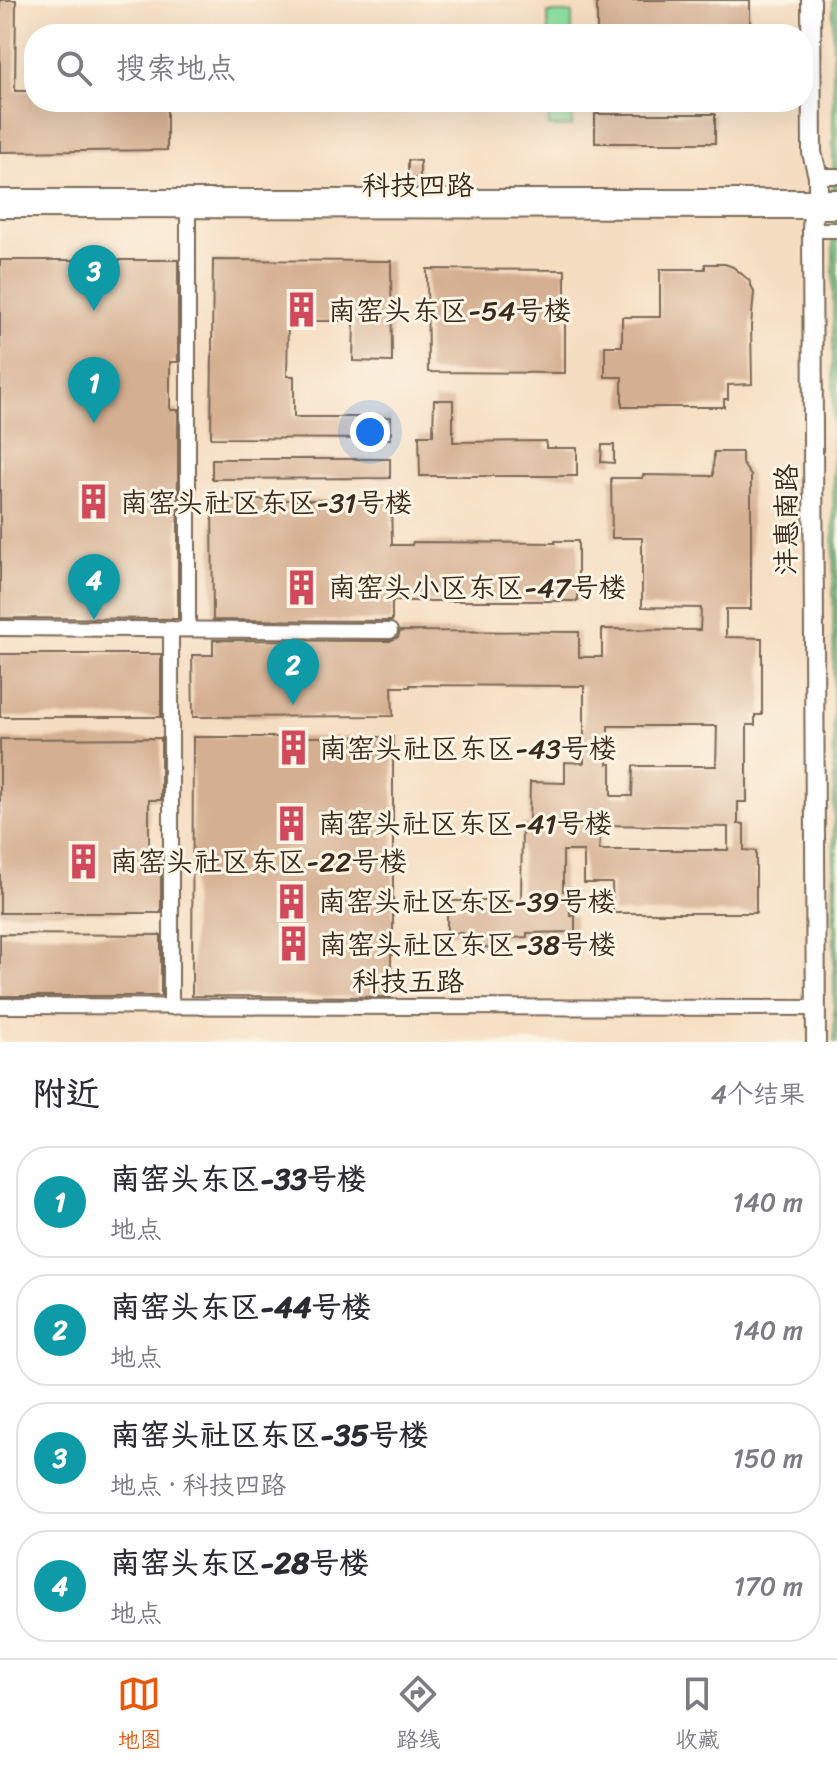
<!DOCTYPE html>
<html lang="zh">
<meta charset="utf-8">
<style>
body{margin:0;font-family:Sriracha,"LXGW WenKai TC",sans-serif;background:#f2f2f3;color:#2b2b33}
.you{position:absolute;left:370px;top:432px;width:28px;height:28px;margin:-20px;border:6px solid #fff;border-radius:50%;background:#1a73e8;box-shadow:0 0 0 12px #1a73e833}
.badge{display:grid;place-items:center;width:52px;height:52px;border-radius:50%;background:#ea580c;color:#fff;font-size:26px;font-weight:700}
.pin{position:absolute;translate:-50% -66px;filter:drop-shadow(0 2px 4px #0008)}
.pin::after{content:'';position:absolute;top:42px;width:28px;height:24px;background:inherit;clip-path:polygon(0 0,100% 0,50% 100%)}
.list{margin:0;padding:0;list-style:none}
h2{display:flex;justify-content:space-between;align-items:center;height:104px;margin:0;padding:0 32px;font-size:34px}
h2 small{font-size:26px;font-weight:400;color:#7c7c81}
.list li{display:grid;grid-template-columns:52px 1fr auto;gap:24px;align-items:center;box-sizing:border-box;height:112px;margin:0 16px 16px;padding:0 16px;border:2px solid #e1e1e2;border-radius:32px}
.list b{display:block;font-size:30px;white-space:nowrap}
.list p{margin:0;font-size:26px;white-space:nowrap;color:#7c7c81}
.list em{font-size:26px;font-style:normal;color:#7c7c81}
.icon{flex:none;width:44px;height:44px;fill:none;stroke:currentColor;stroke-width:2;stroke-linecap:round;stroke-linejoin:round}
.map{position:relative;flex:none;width:837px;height:1042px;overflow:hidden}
.search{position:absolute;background:#fff;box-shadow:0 8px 32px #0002;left:24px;right:24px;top:24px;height:88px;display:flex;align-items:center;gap:20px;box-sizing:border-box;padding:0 28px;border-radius:32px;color:#7c7c81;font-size:30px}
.sheet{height:616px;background:#fff}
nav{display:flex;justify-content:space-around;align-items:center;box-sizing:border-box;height:112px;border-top:2px solid #e1e1e2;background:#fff;font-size:22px;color:#7c7c81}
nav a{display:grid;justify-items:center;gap:4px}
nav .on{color:#ea580c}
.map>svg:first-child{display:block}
</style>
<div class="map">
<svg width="837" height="1042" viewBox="0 0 837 1042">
<rect width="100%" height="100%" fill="#fcf5e5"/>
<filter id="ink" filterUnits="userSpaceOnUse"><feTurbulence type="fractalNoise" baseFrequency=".0125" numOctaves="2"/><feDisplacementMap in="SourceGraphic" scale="16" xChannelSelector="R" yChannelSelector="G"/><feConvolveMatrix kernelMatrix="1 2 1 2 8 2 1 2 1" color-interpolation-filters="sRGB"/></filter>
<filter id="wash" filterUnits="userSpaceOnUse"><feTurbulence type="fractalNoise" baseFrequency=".006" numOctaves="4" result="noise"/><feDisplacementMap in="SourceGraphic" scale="32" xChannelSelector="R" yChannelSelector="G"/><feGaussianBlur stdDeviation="1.8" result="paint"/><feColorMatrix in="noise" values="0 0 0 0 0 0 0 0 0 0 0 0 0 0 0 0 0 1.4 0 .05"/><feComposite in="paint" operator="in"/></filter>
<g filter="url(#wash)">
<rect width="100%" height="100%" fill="#f5ddc1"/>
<g fill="#8de0a1" stroke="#648560" stroke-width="2">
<path d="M833,0H837V1042H834Z"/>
<rect x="548" y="13" width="24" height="21"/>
<path d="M548,102H572V126L549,127Z"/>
</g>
<g id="blocks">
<g fill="#d5af91" fill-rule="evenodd">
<path d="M0,0H16L15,91H34V102H167V150L0,152Z"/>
<rect x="597" y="0" width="153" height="34"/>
<rect x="595" y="114" width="120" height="29"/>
<path d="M408,160L420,161V179L408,178Z"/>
<path d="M0,260H178V362H170V410H178V619L0,618Z"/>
<path d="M213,260L391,261L392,362L353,361L354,321H288L287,376H294V417H391V439L211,438Z"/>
<path d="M705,264H725L733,267L749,280L754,292L751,326L752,384L728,385V399H724V407H622V377H605V346H622V317H660V269H705Z"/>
<path d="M427,269L565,270V373L428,372Z"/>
<path d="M434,400H453V442L546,441V448H577V476H420L419,435H433Z"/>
<path d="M602,445H614V463L601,462Z"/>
<path d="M714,452H742V463L751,476V609H726V637L762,638V715H755V725H747V802H738V824H744V850L756,851V913H613L612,883H584V851H563V891H570V916H575V932L527,933V937L494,939V948L482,947L463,940V933H447V901H521L522,824H529L530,782L565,783V762L584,763V686L410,685V687H392L393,716L193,717L192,655H213V640L390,641L398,637L400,631L579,632V657H602V629L700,630L701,608L642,607V538H612L611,478H642L643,475L713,476ZM608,726H717L716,766H633L632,796H611V764H608ZM601,825L728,827V850H599Z"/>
<path d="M212,459H390V478L212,479Z"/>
<path d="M212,500H391L392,545H412L413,542L555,543V541H578V601H392V621L213,620Z"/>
<rect x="0" y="654" width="161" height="63"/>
<path d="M193,737H393V955H391V997L192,996Z"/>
<path d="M161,738V800H149V850H161V913H0V739Z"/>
<path d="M0,934L161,935V996H0Z"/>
</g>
</g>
</g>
<g filter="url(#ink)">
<use href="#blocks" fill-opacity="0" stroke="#7c6957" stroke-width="2"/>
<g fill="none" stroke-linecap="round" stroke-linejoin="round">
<defs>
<g id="minor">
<path d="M818,176H837"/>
<path d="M0,197H837"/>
<path d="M0,210L837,211"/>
<path d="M188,211V629"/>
<path d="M812,230H837"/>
<path d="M0,628L390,631"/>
<path d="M0,1006L816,1008"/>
<path d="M171,1007V629"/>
</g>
<path id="major" d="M811,0L812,153L818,176V197L813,211L812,230L816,1042"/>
</defs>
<use href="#minor" stroke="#7c6957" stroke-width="18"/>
<use href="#major" stroke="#7c6957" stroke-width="22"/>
<use href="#minor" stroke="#fff" stroke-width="14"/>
<use href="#major" stroke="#fff" stroke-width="18"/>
</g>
</g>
<defs>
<symbol id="building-bare" viewBox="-9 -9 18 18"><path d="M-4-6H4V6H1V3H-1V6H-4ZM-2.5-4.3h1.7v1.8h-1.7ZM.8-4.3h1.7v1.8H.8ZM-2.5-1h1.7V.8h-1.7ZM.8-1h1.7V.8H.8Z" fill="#d1495b" stroke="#fcf5e5" stroke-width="2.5" paint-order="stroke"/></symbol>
</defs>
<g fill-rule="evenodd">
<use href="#building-bare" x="276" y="284" width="51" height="51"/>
<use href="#building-bare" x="68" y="476" width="51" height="51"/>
<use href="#building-bare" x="276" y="562" width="51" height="51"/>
<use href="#building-bare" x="268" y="722" width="51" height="51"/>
<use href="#building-bare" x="266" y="798" width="51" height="51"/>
<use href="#building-bare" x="58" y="836" width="51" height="51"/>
<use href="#building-bare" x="266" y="876" width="51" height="51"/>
<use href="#building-bare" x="268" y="918" width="51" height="51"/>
</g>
<g text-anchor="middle" stroke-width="6" stroke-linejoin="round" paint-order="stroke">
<g font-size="28" fill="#3b2a1e" stroke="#fcf5e5">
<text x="418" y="195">科技四路</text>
<text transform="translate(786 520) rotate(-90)" y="10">沣惠南路</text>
<text x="408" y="991">科技五路</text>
</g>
<g font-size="28" fill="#3b2a1e" stroke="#fcf5e5" text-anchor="start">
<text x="328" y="320">南窑头东区-54号楼</text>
<text x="120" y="512">南窑头社区东区-31号楼</text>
<text x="328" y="597">南窑头小区东区-47号楼</text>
<text x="319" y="758">南窑头社区东区-43号楼</text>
<text x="318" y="833">南窑头社区东区-41号楼</text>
<text x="110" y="871">南窑头社区东区-22号楼</text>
<text x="318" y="911">南窑头社区东区-39号楼</text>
<text x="319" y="954">南窑头社区东区-38号楼</text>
</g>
</g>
</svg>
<div class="you"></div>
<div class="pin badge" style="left:94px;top:423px;background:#0f9aa8">1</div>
<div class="pin badge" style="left:293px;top:705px;background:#0f9aa8">2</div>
<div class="pin badge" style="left:94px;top:311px;background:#0f9aa8">3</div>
<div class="pin badge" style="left:94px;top:620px;background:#0f9aa8">4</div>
<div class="search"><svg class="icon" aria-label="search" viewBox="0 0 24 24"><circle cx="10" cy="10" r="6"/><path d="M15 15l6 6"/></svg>搜索地点</div>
</div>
<section class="sheet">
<h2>附近<small>4个结果</small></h2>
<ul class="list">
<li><span class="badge" style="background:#0f9aa8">1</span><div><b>南窑头东区-33号楼</b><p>地点</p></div><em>140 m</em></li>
<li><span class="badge" style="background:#0f9aa8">2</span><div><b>南窑头东区-44号楼</b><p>地点</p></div><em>140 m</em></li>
<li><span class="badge" style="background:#0f9aa8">3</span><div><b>南窑头社区东区-35号楼</b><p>地点 · 科技四路</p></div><em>150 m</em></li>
<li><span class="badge" style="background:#0f9aa8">4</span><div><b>南窑头东区-28号楼</b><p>地点</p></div><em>170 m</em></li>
</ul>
</section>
<nav>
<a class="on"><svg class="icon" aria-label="map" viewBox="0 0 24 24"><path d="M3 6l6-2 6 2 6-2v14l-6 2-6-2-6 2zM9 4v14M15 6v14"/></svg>地图</a>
<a><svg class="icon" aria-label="directions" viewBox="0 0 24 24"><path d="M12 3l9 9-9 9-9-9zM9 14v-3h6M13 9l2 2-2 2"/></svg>路线</a>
<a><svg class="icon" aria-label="saved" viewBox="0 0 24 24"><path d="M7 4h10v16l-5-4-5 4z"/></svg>收藏</a>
</nav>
